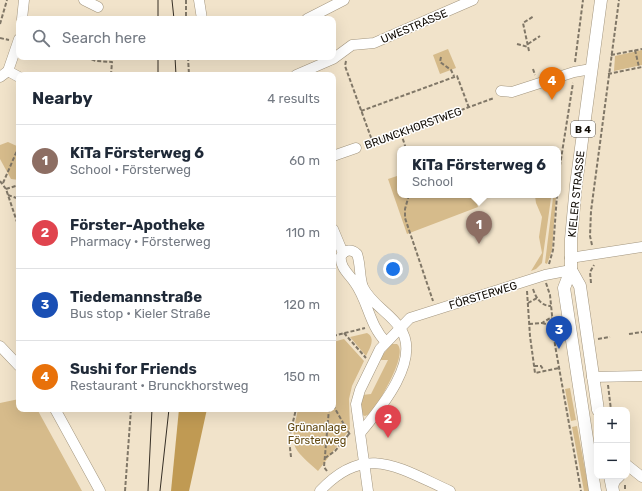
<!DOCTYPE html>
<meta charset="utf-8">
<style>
body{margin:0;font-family:Rubik,sans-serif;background:#f6f6f7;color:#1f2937}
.controls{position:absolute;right:12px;bottom:12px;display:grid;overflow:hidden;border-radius:8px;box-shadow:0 4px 16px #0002}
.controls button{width:36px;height:36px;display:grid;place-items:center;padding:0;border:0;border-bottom:1px solid #e0e1e3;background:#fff;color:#1f2937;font:20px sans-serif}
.you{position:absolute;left:393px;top:269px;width:14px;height:14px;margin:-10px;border:3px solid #fff;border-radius:50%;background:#1a73e8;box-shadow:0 0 0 6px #1a73e833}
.badge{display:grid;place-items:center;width:26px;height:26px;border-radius:50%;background:#d93025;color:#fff;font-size:13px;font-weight:700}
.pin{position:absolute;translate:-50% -33px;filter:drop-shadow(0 1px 2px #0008)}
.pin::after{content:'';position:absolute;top:21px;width:14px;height:12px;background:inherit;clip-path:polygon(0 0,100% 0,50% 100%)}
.popup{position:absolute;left:397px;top:146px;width:164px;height:52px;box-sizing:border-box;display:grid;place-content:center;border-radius:8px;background:#fff;filter:drop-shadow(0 1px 3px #0005);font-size:13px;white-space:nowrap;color:#747a83}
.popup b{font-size:15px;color:#1f2937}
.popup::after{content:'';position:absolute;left:50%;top:100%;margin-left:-8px;border:8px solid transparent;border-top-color:#fff}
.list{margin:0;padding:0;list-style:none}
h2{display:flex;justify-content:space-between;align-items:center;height:52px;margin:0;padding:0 16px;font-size:17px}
h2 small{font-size:13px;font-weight:400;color:#747a83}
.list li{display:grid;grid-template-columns:26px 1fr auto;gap:12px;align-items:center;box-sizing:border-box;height:72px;padding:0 16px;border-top:1px solid #e0e1e3}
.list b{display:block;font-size:15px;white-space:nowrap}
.list p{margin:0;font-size:13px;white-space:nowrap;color:#747a83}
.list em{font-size:13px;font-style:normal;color:#747a83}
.icon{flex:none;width:22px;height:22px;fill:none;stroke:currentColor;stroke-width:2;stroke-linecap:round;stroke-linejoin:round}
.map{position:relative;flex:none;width:642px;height:491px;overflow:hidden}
.search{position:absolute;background:#fff;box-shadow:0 4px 16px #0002;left:16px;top:16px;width:320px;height:44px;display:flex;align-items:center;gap:10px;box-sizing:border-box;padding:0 14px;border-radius:8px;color:#747a83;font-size:15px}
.panel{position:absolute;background:#fff;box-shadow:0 4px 16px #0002;left:16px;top:72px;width:320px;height:340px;border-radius:8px}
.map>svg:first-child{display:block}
</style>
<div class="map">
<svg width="642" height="491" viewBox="0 0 642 491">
<rect width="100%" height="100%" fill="#f1e3ca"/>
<g fill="#d6bb8b">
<path d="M448,49L456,68L440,74L433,55Z"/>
<path d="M642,50V65L614,71L615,56Z"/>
<path d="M8,142L19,147V180L11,179L0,159V145Z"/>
<path d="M400,175V195H474L478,207L407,234L388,179Z"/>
<path d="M535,196L551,198L542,263L536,269L531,271L542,253L539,237L542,217L536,203Z"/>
<path d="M556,197L552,250L547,264L545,263L553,198Z"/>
<path d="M367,333C376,338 370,348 366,356L350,337Z"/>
<path d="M344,339L364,361L352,386L349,399L350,429L318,471C290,446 290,447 298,409H333V342Z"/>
<path d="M391,344H397C409,354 379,401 372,413L365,416L362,415L360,404L362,395L371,394L388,360H379Z"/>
<path d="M570,388L576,420L571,421L565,389Z"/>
<path d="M19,399V409H37L82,491H0V403Z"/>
<path d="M577,426L589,491H584L572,427Z"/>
</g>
<path fill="#c09a53" d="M179,409H207L189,491H171Z"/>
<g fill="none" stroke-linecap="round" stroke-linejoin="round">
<defs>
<g id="minor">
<path d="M84,0L98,7"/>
<path d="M199,0L202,19"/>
<path d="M22,19L24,0"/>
<path d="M307,19L344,0"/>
<path d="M8,71L19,77"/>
<path d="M296,75L333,59L352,45L374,43L473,0"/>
<path d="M0,77L8,71L19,39"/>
<path d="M501,91L512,92L574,72L591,69"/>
<path d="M333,156L356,148"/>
<path d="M333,229L343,253"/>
<path d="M570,258L642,247"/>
<path d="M0,346L19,366"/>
<path d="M592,377L642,376"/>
<path d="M55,409L100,491"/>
<path d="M361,432C381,408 422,359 400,328C389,312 371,304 363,287C359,277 361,265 357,254C352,249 345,249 341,256C339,267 350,275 355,283C368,301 369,325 386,342"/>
<path d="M627,465L642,477"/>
<path d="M612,489L615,481L620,476"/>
<path d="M320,491C365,442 399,468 450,491"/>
<path d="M368,491L356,404L360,390L380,349L410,318L545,275L571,270"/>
</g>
<g id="major">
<path d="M571,270L580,286L598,410"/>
<path d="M610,476L613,491"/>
<path d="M595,491L564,288L571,270V239L576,185L601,0"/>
</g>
</defs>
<use href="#minor" stroke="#a2957e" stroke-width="11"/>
<use href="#major" stroke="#a2957e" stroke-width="13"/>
<g stroke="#807767" stroke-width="2" stroke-dasharray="4 2" stroke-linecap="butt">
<path d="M186,0V19"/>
<path d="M0,24L7,0"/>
<path d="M0,38L9,40"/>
<path d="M517,44L528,47"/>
<path d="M528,44L540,36"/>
<path d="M635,50L639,67"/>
<path d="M529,51L523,23L534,16"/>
<path d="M611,55L642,49"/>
<path d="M86,57L96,61L112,62L111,75"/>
<path d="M188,57L189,75"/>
<path d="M441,57L440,62L451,70L454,76"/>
<path d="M346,61L345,66L373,143"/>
<path d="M575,62L583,0"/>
<path d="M533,69L535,75"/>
<path d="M608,74L642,67"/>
<path d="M361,111L457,76L469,108"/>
<path d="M401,133L406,149"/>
<path d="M365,145L494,98"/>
<path d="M558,178L573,83"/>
<path d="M0,181L6,189L19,228"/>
<path d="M3,183L19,146"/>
<path d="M6,189L19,185"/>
<path d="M8,195L19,199"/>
<path d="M409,195L405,209V218L433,301"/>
<path d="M592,245L590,236L591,211L619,0"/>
<path d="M549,264L553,250L557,195"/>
<path d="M546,283L550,295L555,345L581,491"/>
<path d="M591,283L590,272L594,265"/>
<path d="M533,289C536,298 541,306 551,306"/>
<path d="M527,291L530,336L535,373L559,368"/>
<path d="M528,303L537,298"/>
<path d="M542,323L553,326"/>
<path d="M529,324L542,323L552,317"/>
<path d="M344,333L366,358"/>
<path d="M629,334L642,332"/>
<path d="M333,336L365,328"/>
<path d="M598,339L610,337"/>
<path d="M534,366H541L544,371"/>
<path d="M608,385L611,410"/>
<path d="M333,405L350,435"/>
<path d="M291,457L289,439L296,409"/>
<path d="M325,458L335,451L349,434"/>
<path d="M327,471L324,467L329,409"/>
<path d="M625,485V491"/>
<path d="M125,491L131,409"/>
</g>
<use href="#minor" stroke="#fff" stroke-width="10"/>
<use href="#major" stroke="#fff" stroke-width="12"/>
<g stroke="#362f25" stroke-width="1">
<path d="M158,0V19"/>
<path d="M172,0L174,19"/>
<path d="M175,57L176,75"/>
<path d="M158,75V57"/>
<path d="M148,491L152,409"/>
<path d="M160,491L169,409"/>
</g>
</g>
<g text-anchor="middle" stroke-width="3" stroke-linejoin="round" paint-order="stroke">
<rect fill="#fff" stroke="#585550" stroke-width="1" x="571" y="121" width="24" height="16" rx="3"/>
<g font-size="10" font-weight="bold" fill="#110c05">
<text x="583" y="133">B 4</text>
</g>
<g font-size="11" fill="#110c05" stroke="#fff">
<text transform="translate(414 26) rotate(-23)" y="4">UWESTRASSE</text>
<text transform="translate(413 128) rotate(-20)" y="4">BRUNCKHORSTWEG</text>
<text transform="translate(576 194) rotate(-84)" y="4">KIELER STRASSE</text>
<text transform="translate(483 295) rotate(-17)" y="4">FÖRSTERWEG</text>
</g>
<g font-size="11" fill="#61470e" stroke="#fff">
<text x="317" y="431">Grünanlage<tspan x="317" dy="13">Försterweg</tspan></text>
</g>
</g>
</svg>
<div class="controls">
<button>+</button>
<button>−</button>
</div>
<div class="you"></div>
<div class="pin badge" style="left:479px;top:244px;background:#8d6e63">1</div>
<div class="popup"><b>KiTa Försterweg 6</b>School</div>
<div class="pin badge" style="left:388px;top:438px;background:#e0444e">2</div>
<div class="pin badge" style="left:559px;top:349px;background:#1a4fb4">3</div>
<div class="pin badge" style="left:552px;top:100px;background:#e8710a">4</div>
<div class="search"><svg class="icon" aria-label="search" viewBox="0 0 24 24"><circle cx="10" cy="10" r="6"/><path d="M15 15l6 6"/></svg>Search here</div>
<section class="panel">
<h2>Nearby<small>4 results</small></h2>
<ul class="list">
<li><span class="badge" style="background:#8d6e63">1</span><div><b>KiTa Försterweg 6</b><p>School · Försterweg</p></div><em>60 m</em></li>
<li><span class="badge" style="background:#e0444e">2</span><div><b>Förster-Apotheke</b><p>Pharmacy · Försterweg</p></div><em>110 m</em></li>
<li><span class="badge" style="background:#1a4fb4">3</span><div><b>Tiedemannstraße</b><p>Bus stop · Kieler Straße</p></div><em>120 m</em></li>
<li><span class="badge" style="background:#e8710a">4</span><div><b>Sushi for Friends</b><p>Restaurant · Brunckhorstweg</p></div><em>150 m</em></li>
</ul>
</section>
</div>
